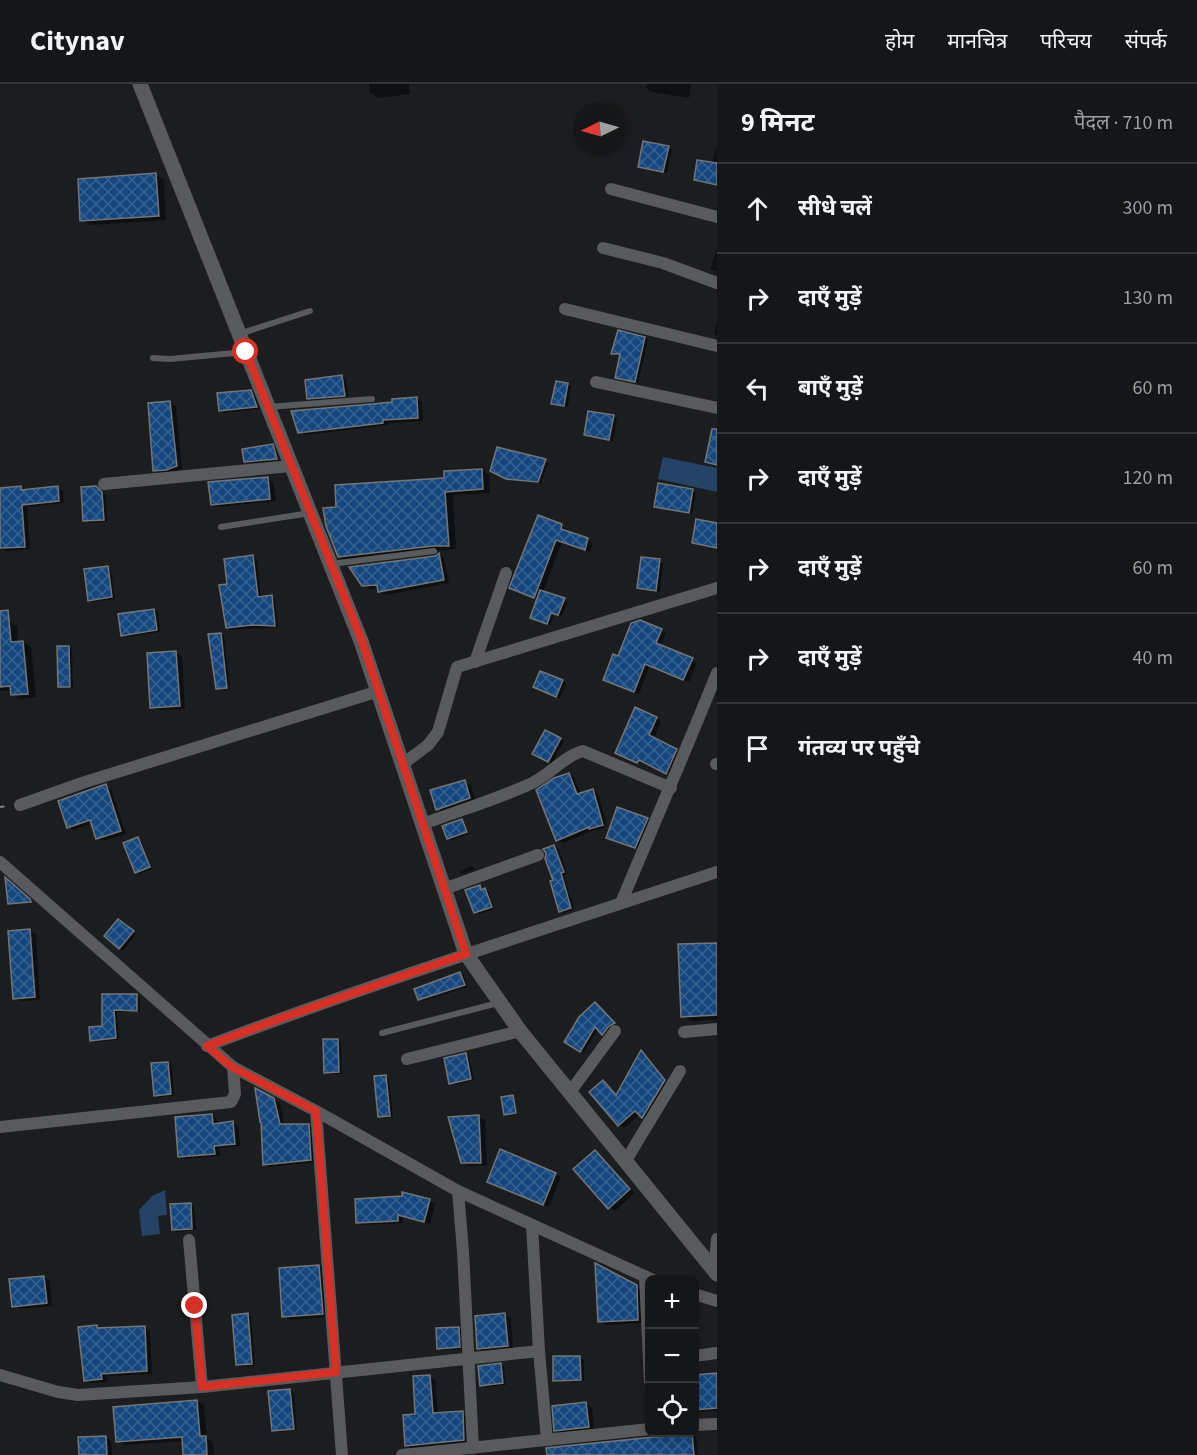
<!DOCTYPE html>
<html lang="hi">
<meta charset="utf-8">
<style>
body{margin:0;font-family:"Source Sans 3","Noto Sans Devanagari",sans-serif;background:#212324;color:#f1f3f6}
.controls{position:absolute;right:18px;bottom:18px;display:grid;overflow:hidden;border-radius:9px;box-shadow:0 3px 9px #0003}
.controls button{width:54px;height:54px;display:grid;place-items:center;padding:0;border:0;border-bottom:2px solid #333536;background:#141617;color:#f1f3f6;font:30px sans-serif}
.compass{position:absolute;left:573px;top:18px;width:54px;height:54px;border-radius:50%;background:#141617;box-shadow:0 3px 9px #0003;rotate:265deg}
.stop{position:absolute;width:18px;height:18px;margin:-14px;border:4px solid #d93025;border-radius:50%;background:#fff}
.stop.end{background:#d93025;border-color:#fff;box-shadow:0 2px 6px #0008}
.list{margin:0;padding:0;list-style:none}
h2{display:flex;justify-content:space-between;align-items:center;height:78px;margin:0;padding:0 24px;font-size:26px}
h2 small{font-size:20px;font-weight:400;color:#9d9fa1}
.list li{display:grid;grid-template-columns:39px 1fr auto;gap:18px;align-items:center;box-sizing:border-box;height:90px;padding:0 24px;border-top:2px solid #333536}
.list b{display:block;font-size:22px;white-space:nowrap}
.list em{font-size:20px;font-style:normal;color:#9d9fa1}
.icon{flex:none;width:33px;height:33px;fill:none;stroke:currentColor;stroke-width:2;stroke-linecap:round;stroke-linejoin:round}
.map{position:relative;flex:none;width:717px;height:1371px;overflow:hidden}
header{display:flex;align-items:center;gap:36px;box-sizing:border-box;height:84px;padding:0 30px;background:#141617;border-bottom:2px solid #333536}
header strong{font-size:28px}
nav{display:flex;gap:33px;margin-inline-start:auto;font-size:21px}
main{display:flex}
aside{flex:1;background:#141617}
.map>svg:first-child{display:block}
</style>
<header>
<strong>Citynav</strong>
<nav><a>होम</a><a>मानचित्र</a><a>परिचय</a><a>संपर्क</a></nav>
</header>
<main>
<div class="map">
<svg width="717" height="1371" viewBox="0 0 717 1371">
<defs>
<pattern id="building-cross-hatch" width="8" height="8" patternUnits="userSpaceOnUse" patternTransform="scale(1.5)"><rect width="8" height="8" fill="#15477e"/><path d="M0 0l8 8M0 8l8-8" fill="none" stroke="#376290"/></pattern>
</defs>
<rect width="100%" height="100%" fill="#1b1d1f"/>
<g fill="#254366">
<path d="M663,373L717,384V408L658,395Z"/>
<path d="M165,1106L167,1131L158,1132L160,1150L142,1152L139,1126L152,1112Z"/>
</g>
<g fill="#0007">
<path d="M369,0H409L410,10L378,14L370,9Z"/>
<path d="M647,0H691L689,14L652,8L646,4Z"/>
<path d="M668,64L672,66L667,89L643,84Z"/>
<path d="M717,64V102L701,99L695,95L711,80Z"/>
<path d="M156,91L164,96L166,136L90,141L82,136Z"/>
<path d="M717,165V188L710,185Z"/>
<path d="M717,239V252L714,250Z"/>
<path d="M645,254L648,256L638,299L621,295L622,271L613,270Z"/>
<path d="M342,292L346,295L348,313L312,316L308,314Z"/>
<path d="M568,300L571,302L568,323L553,319Z"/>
<path d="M250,307L254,309L260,325L224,329L221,327Z"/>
<path d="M417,314L422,318L423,337L388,339V341L305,351L299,348L373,322Z"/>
<path d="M170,319L176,322L182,385L160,390L154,386Z"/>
<path d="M613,333L617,335L613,357L585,350Z"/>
<path d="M272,362L276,364L279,377L249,379L245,377Z"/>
<path d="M545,377L548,379L541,399L511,396L491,387Z"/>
<path d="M481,386L489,391L490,409L453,411L456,465L347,476L339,472L338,425Z"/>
<path d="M267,394L273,398L276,417L218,423L212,420Z"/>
<path d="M21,404L26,407L57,404L63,407L64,419L27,423L30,465L6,467L1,463L0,405Z"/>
<path d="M96,404L106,411L107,438L88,439L85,436Z"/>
<path d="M692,407L696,409L692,430L655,423Z"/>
<path d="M539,433L562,442L567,445L566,448L593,459L590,468L562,458L543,508L568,518L562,532L554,530L551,541L535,536L538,515L517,507Z"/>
<path d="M439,471L444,474L449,499L385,511L379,507V504L369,505L363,501Z"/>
<path d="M253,473L257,475L261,514L272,513L275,515L278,543L231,546L227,543L229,501Z"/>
<path d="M660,477L663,479L660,508L638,504Z"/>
<path d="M107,484L111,486L115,515L93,518L90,516Z"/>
<path d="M154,526L158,528L160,548L127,553L123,551Z"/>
<path d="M0,538H9L17,542L18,559L23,558L31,563L36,613L21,615L12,610V606L0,607Z"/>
<path d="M661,546L666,549L661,562L697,579L689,598L650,581L639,610L605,596L619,574Z"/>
<path d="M221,550L224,552L230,605L221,606L217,604Z"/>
<path d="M69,563L72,565L73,604H63L60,602Z"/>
<path d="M176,569L182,572L185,625L158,626L152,623Z"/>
<path d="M562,597L566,599L560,614L538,605Z"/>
<path d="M656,634L661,637L654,655L681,670L672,691L644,677L643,680L622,672Z"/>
<path d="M546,648L564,657L552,679L534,670Z"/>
<path d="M569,690L574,693L581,711L593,707L598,710L607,741L598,736L596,738L606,744L594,746L563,759L557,756Z"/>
<path d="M465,698L471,701L476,718L444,729L438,725Z"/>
<path d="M106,702L111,705L126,750L103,757L98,754L93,739L73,746L68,743Z"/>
<path d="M647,735L653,738L641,766L614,756Z"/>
<path d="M462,737L465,739L469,750L452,756L448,754Z"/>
<path d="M138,755L141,757L152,785L140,790L136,788Z"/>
<path d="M554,762L558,764L567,789L564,791L574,825L564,829L560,827L555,797Z"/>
<path d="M472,782L475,786L461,790L460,787Z"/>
<path d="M8,797L32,819L13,821L10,819Z"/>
<path d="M480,803L489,808L494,825L479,830L475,828Z"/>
<path d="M122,839L136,850L124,866L120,864Z"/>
<path d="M30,847L36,850L40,916L20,917L14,914Z"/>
<path d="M717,860V936L691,937L683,932Z"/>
<path d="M460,889L464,892L468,903L423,917L420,915Z"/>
<path d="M104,911L137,912L140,914V928H117L119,956L95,958L91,956L103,943Z"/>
<path d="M596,920L617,941L613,943L606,951L598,945L584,968L566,957Z"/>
<path d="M337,956L341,958L342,990H330L326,988Z"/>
<path d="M642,968L647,971L669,1000L648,1036L640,1030L624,1044L619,1041L603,998L617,1011Z"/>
<path d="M466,971L469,973L474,996L454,1001L450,999Z"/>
<path d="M168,980L172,982L174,1012L159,1013L155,1011Z"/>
<path d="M386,992L389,995L393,1033L383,1034L379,1032Z"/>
<path d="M257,1007L280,1019L284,1042L308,1041L314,1044L316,1078L270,1083L265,1080L263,1038Z"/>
<path d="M212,1032L217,1035L218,1041L232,1039L238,1042L240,1062L219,1064L220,1072L185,1075L180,1072Z"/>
<path d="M479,1033L485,1036L487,1081L468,1082L462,1078Z"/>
<path d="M595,1067L601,1071L635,1109L615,1127L609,1123Z"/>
<path d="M556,1090L561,1093L549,1123L496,1101Z"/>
<path d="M429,1117L435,1120L430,1140L402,1132L403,1139L362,1141L357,1138Z"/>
<path d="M191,1120L194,1123L196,1146L177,1148L173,1145Z"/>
<path d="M597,1181L643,1206L644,1239L606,1241L600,1237Z"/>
<path d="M319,1182L325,1186L329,1233L290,1236L284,1232Z"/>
<path d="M44,1193L50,1197L52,1222L20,1225L14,1222Z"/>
<path d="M248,1231L251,1233L255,1282L241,1283L237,1280Z"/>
<path d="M505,1231L511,1234L513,1265L484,1268L478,1264Z"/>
<path d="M96,1243L101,1246L144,1244L150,1247L152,1290L107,1292V1298L91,1299L85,1296Z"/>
<path d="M458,1244L462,1246L463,1265L442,1266L439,1264Z"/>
<path d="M580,1273L584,1276V1297L558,1298L554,1296Z"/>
<path d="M501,1281L504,1283L506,1301L485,1303L482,1301Z"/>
<path d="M717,1291V1327L694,1328V1292Z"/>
<path d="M430,1293L435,1296L438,1330L463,1329L468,1332L469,1359L412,1365L406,1361Z"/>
<path d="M290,1306L294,1309L297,1346L277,1348L273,1346Z"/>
<path d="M197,1317L204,1321L207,1354L213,1358L214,1371H185L184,1357L124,1361L117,1357Z"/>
<path d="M586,1320L592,1323L594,1346L562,1349L556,1346Z"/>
<path d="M675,1348H693L696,1353L698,1371H548L676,1353Z"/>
<path d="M105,1353L111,1357L112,1371H81Z"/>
</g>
<g fill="url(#building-cross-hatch)" stroke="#737578" stroke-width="1.5">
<path d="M643,57L669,62L663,88L638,83Z"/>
<path d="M697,76L717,79V101L694,96Z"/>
<path d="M156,89L159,132L80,137L78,95Z"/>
<path d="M618,246L645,253L635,298L615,294L620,270H611Z"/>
<path d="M342,291L345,312L307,315L305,296Z"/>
<path d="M556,297L568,299L564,322L551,320Z"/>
<path d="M251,306L257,323L219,327L217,309Z"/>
<path d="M417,313L418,334L383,336V339L298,349L291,327L372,320L392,318V315Z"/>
<path d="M170,317L177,382L166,386L153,387L148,319Z"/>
<path d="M588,327L614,331L609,356L584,351Z"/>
<path d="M712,345H717V381L705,378Z"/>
<path d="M273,360L277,375L244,378L242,365Z"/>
<path d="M497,363L546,375L538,398L506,395L490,387Z"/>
<path d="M482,385L483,405L445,408L449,462H433L338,473L326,442L323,424L336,423L335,401L444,394V387Z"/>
<path d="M268,393L270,415L211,421L208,398Z"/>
<path d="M658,399L693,405L689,429L654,423Z"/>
<path d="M21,402V406L58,402L59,417L22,421L25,463L0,464V404Z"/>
<path d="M96,402L102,408L104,436L83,437L81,403Z"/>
<path d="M538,431L562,440L561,445L588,454L585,466L556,456L534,514L509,504Z"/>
<path d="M696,435L717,439V464L692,459Z"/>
<path d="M439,469L444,496L378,508L377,501L362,502L349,483L435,472Z"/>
<path d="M253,471L258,513L272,511L275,542L252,541L226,544L219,501L227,500L224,475Z"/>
<path d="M641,473L660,475L656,507L637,504Z"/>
<path d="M108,482L112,513L88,517L84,485Z"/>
<path d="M540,506L565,514L558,531L551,529L547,540L530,534Z"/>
<path d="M154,525L157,546L121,552L118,530Z"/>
<path d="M8,526L11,558L23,557L28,610L11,611L10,602L0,603V527Z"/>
<path d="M640,536L662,545L656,559L693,574L683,596L645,580L634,608L603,596L613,570L618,572L631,539Z"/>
<path d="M221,549L227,604L216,605L208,550Z"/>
<path d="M57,562H69L70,603H58Z"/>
<path d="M176,567L180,622L150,624L147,569Z"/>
<path d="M540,587L563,596L556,613L533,603Z"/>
<path d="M635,623L657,633L649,651L677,665L666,690L639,676L637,679L615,669Z"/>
<path d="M545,646L561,654L548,678L532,670Z"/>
<path d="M569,689L577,710L593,705L603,741L589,745V743L556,757L536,706L554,694Z"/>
<path d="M465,696L470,714L436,726L430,706Z"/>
<path d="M106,700L121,747L96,755L90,736L67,744L58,717Z"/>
<path d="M617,723L648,734L635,764L606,754Z"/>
<path d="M462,735L467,748L447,755L442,742Z"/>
<path d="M138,753L150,783L135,789L123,759Z"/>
<path d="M554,761L564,788L561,789L571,824L559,828L550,797L553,796L545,775L546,769L543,765Z"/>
<path d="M5,793L30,815L31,818L8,820Z"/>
<path d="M480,801L481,806L485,804L492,823L474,829L465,806Z"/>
<path d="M118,835L134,847L119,865L104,852Z"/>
<path d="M30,845L35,913L13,915L8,847Z"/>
<path d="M717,859V931L681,933L678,860Z"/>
<path d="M460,888L465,901L418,916L414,905Z"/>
<path d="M102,910H137V927L114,926L116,954L90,957L89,943L102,942Z"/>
<path d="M595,918L615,939L609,942L602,951L595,943L580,968L564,958L579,933Z"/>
<path d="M323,955H338L339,988L324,989Z"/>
<path d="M641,966L665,996L642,1034L635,1027L618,1042L589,1008L603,996L616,1011Z"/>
<path d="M466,969L471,995L449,1000L444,974Z"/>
<path d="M168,978L171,1010L154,1012L151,979Z"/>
<path d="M386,991L390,1032L378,1033L374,992Z"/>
<path d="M255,1004L274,1014L280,1040H309L311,1076L263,1081L261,1038H260Z"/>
<path d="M513,1011L516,1029L504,1031L501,1013Z"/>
<path d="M212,1030L213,1040L233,1037L235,1060L214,1062L215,1070L178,1073L175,1033Z"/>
<path d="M479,1031L481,1079H461L448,1033Z"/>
<path d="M500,1065L556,1089L543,1121L487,1098Z"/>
<path d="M595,1066L630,1105L608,1125L573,1085Z"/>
<path d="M402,1108L430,1115L424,1138L398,1131V1137L356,1139L355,1115L402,1112Z"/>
<path d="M191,1119L192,1145L172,1146L170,1120Z"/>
<path d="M595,1179L637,1201L638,1236L598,1238Z"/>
<path d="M319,1181L323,1230L282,1233L279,1184Z"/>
<path d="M44,1192L47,1219L12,1223L9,1195Z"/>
<path d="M248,1229L252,1280L236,1281L232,1231Z"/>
<path d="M505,1229L508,1262L477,1265L475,1232Z"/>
<path d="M97,1241V1244L145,1242L147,1287L101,1290L102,1295L84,1297L78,1243Z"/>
<path d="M459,1243L460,1263L437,1265L436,1244Z"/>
<path d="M553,1272H580L581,1296L553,1297Z"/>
<path d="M501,1279L503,1299L480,1302L478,1282Z"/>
<path d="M717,1289V1324L694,1326V1291Z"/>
<path d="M430,1291L433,1329L463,1327L464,1356L405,1362L403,1331L415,1330L413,1292Z"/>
<path d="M290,1305L294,1345L272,1347L268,1307Z"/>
<path d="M197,1316L200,1352H206L207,1371H183L182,1353L116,1358L113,1323Z"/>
<path d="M586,1318L589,1343L554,1347L552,1322Z"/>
<path d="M674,1348L692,1349L694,1371H547L546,1364L674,1351Z"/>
<path d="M106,1352L107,1371H79L78,1353Z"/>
</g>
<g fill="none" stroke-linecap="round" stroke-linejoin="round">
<path stroke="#7d7f81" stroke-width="2" stroke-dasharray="4.5 4.5" stroke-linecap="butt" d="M0,723L8,722"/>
<g stroke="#595a5c" stroke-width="6">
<path d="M239,250L310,227"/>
<path d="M153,274L170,275L245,268"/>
<path d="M268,323L372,315"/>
<path d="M221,443L310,429"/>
<path d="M331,480L434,467"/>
<path d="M382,949L498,919"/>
</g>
<g stroke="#595a5c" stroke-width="12">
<path d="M611,105L717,133"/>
<path d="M603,164L663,179L717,199"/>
<path d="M565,225L717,262"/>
<path d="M596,298L717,324"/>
<path d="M104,400L291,382"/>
<path d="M475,578L506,489"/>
<path d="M403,680L428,661L438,648L457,583L717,504"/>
<path d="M716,680H717"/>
<path d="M20,721L85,698L379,607"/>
<path d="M423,740C458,727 494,716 528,701C548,693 565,671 583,667L671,704"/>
<path d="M0,778L233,983L316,1027L458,1107L653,1196"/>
<path d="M444,805L538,771"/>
<path d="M621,819C653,742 686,666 717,589"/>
<path d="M684,948L717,945"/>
<path d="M207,962C375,898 547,844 717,788"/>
<path d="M407,975L520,947"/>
<path d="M570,1008L615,947"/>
<path d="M316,1027L342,1371"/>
<path d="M0,1043L231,1018L235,1010L233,983"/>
<path d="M625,1078L680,987"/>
<path d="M458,1107L463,1167L473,1364"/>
<path d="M532,1141L539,1267L547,1356"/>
<path d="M189,1156L202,1303"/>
<path d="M714,1186L717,1155"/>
<path d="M645,1192L650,1298"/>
<path d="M694,1210L717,1217"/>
<path d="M694,1272L717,1269"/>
<path d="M0,1291L58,1308L78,1311L202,1303L539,1267"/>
<path d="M694,1341L717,1340"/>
<path d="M402,1371L650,1345"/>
</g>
<path stroke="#595a5c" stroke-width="15" d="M140,0L361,557L466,870L520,947L717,1190"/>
</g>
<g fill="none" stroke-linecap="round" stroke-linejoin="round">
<path stroke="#d93025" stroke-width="8" d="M195,1222L202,1303L336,1288L316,1027L232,983L207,962L279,935L466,870L362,557L246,268"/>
</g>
</svg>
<div class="controls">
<button>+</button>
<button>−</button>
<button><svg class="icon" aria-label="locate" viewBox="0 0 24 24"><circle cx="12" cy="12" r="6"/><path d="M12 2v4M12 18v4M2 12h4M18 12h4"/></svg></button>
</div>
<svg class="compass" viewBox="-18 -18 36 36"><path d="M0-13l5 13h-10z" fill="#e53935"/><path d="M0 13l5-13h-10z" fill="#9d9fa1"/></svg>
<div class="stop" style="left:246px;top:268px"></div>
<div class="stop end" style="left:195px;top:1222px"></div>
</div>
<aside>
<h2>9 मिनट<small>पैदल · 710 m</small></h2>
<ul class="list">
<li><svg class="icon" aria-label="ahead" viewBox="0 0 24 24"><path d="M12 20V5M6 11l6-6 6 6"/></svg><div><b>सीधे चलें</b></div><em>300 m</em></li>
<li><svg class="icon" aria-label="right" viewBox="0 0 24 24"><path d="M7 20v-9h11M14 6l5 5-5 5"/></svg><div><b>दाएँ मुड़ें</b></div><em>130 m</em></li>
<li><svg class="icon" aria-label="left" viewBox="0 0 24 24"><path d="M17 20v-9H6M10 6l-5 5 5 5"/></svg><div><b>बाएँ मुड़ें</b></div><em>60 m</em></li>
<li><svg class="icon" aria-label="right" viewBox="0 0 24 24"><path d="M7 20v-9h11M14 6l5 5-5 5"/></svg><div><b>दाएँ मुड़ें</b></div><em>120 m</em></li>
<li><svg class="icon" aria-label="right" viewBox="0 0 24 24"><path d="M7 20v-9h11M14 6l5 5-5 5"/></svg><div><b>दाएँ मुड़ें</b></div><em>60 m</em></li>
<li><svg class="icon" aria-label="right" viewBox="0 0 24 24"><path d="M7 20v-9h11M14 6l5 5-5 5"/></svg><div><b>दाएँ मुड़ें</b></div><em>40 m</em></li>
<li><svg class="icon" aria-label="arrive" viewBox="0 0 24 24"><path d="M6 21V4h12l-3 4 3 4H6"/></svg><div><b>गंतव्य पर पहुँचे</b></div></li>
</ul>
</aside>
</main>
